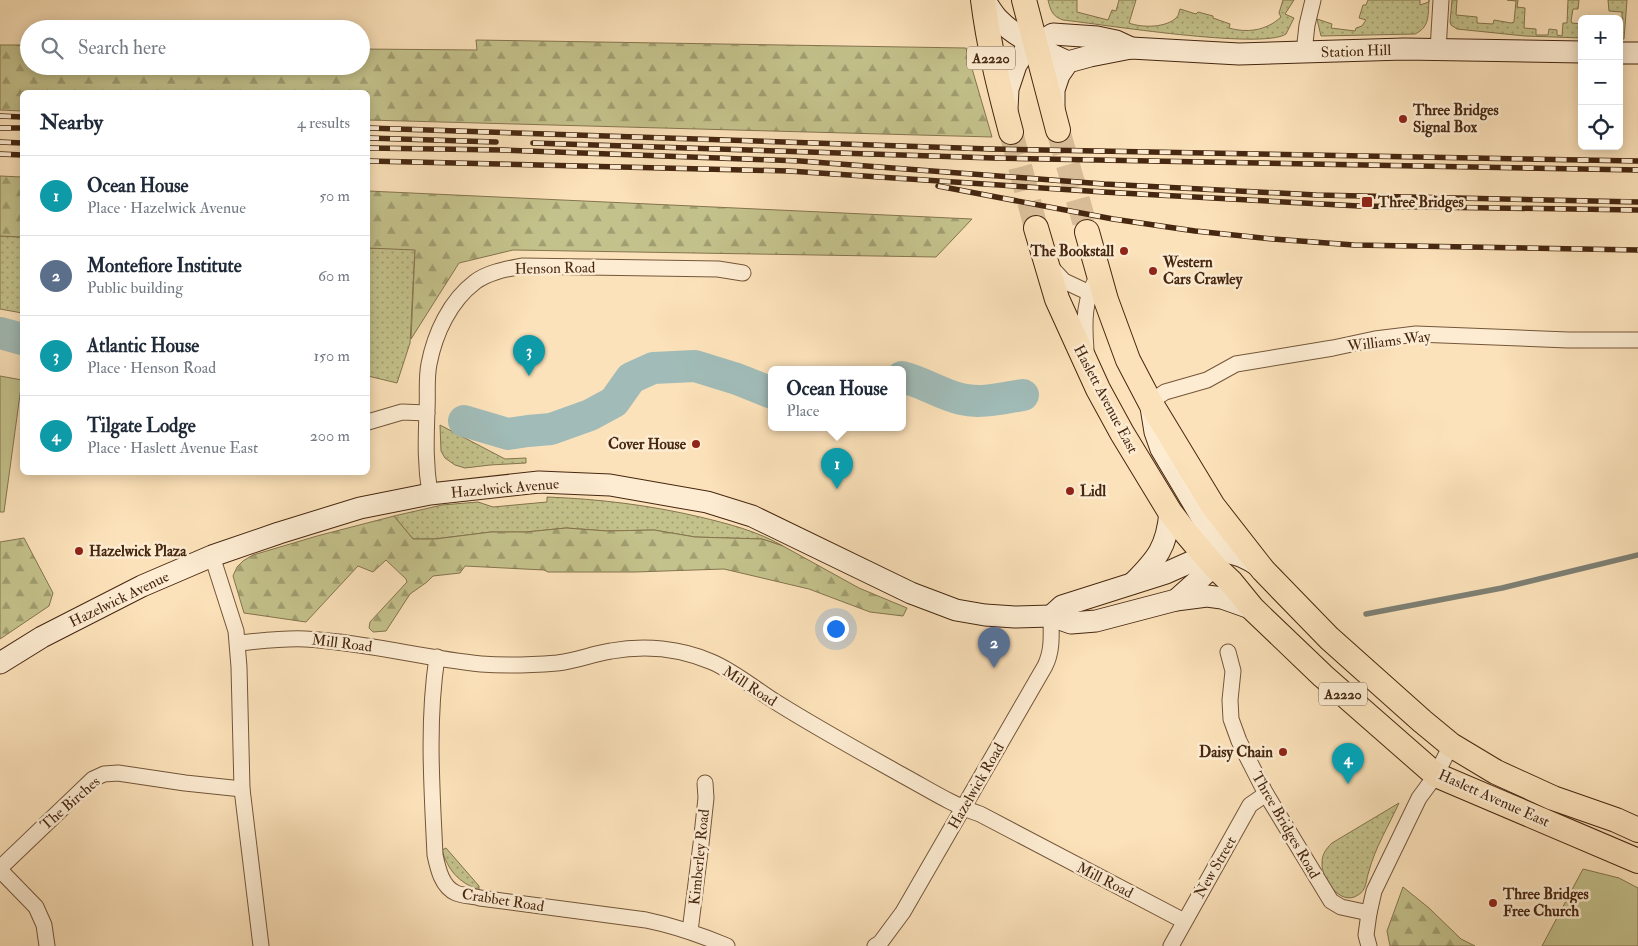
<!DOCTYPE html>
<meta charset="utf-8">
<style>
body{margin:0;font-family:"IM FELL Double Pica",serif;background:#f6f6f7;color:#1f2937}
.controls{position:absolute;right:15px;top:15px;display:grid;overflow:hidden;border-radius:8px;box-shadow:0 2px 12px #0003}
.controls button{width:45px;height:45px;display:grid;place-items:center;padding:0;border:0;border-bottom:1px solid #e0e1e3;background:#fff;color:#1f2937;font:25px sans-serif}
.you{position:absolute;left:835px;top:628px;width:18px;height:18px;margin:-12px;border:4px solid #fff;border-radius:50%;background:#1a73e8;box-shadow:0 0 0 8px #1a73e833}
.badge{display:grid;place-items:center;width:32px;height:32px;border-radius:50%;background:#0b8043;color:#fff;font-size:16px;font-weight:700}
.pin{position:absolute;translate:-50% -41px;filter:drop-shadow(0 1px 2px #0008)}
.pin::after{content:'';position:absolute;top:26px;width:18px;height:15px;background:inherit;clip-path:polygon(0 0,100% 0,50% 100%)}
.popup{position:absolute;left:768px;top:366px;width:138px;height:65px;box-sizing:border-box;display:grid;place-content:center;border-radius:8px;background:#fff;filter:drop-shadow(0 1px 4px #0005);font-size:16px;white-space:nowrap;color:#747a83}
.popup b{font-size:19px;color:#1f2937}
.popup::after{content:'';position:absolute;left:50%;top:100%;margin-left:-10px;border:10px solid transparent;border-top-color:#fff}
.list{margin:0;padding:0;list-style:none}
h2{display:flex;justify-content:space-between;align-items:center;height:65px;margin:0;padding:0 20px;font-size:21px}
h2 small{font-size:16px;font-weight:400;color:#747a83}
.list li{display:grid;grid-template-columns:32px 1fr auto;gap:15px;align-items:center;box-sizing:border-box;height:80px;padding:0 20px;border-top:1px solid #e0e1e3}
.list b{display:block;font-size:19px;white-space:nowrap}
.list p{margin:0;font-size:16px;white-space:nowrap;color:#747a83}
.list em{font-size:16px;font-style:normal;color:#747a83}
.icon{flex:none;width:28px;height:28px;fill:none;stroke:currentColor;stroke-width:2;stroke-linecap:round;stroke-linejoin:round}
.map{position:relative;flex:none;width:1638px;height:946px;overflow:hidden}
.search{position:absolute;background:#fff;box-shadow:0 2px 12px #0003;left:20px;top:20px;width:350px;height:55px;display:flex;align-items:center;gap:12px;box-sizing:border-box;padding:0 18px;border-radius:28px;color:#747a83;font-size:19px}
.panel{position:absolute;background:#fff;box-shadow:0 2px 12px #0003;left:20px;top:90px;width:350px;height:385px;border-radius:8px}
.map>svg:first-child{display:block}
</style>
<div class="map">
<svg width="1638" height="946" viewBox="0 0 1638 946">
<defs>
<pattern id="grass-dots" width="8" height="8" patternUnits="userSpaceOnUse" patternTransform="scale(1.25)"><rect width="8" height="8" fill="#c4c28c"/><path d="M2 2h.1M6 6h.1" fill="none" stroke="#a19e71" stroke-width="1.8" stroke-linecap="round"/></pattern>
<pattern id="forest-firs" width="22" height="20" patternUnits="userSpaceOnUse" patternTransform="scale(1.25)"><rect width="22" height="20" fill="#c4c28c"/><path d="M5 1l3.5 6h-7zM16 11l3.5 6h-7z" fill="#a19e71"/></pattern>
</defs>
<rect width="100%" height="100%" fill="#fce2ba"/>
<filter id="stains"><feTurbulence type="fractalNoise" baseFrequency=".004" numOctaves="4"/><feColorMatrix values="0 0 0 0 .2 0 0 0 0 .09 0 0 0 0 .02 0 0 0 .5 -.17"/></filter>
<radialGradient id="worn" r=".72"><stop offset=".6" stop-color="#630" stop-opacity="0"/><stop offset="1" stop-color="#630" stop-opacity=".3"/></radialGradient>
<g fill="url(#grass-dots)" stroke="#85744e">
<path d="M1048,0H1077V12L1108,20L1112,10L1116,11L1119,0H1136L1129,23C1142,28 1167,28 1177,17C1179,15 1179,11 1180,9L1196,14L1198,12L1213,16V18L1230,24L1229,28C1247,33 1266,31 1281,17L1279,13L1283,0H1294L1285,14L1294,18L1286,34C1262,50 1100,24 1063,20C1052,16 1051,11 1048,0Z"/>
<path d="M1368,0H1420V5L1429,2V0C1428,15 1430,27 1415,34L1321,36L1317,19L1332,24L1331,28L1355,31L1356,28L1362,26L1366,20L1359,18L1363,5H1366Z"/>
<path d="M1452,0H1457L1456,15L1477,17V23L1493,24L1494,20L1511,23L1514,22L1516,1L1507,0H1518L1517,7L1525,8L1524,28L1536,29V35H1548L1549,29L1557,30V35L1562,36L1563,23H1567L1568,0H1579L1578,9H1573L1571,21L1572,23L1582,24V38L1525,36L1457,29L1451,25L1450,22Z"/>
<path d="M1608,0H1627L1624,39H1619V27L1622,25L1623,18H1622V12L1609,11Z"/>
<path d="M0,236L22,237V313L0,309Z"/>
<path d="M368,248L415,249L410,343L397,383L368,376Z"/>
<path d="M440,425L505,459L526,458V463L490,465L465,468L455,465L445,458L441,451Z"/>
<path d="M547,497C599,499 649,505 700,517C729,524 757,531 783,546L762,539L695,537L654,530L607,531L566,528L526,532H491L435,539H413L394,516L442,505L478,502L493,507L547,502Z"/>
<path d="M1399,803C1389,825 1375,848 1369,871C1366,879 1367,890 1358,895C1341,907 1321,879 1322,863C1322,854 1326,849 1332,843Z"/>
<path d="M446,848L479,886V890C458,882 448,870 442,850Z"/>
</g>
<g fill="url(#forest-firs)" stroke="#85744e">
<path d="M476,40L966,48L992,137L368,120V92H22V111L0,110V45H29V66H361V49L477,50Z"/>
<path d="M0,176L22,177V237L0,236Z"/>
<path d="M368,191L972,219L936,257L513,250L459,263L411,339L415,250L368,248Z"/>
<path d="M394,516L413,539H435L491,532H526L566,528L607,531L654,530L695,537L762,539L783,546L859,588L907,608L903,616L870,612L809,589L724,569L635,572H548L544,570L465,566L460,573L433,576L427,582L410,594L386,631L373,632L369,628L370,622L407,582L406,579L386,560L373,572L358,566L306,622L244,613L233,576L237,567L243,561L253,555L317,536Z"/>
<path d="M24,538L53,593L49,606L0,639V542Z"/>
<path d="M1403,887L1429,908L1461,939L1475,946H1390L1387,931Z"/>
</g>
<g fill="#c4c28c" stroke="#85744e">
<path d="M0,376L22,380L4,512H0Z"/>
<path d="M1583,869L1619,878L1638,888V946H1542Z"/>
</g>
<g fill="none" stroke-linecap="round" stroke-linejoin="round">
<path stroke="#7d8075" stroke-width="5.5" d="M1366,614L1502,588L1638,555"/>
<g stroke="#a1bcb8" stroke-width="32">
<path d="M0,333L22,339"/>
<path d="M902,377C923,382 940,394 961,399C981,404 1003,398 1023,395"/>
<path d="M464,421L508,434L528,431L551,429L590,415L614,402L631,378L653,368L695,366L737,379L772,393"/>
</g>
<g stroke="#d8bd98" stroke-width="24" stroke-dasharray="24 12" stroke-linecap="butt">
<path d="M1058,130L1087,232"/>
<path d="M1011,132L1036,228"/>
</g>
<defs>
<g id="street">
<path d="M1438,50L1441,0"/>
<path d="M1304,52L1307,25L1313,0"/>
<path d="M1051,267L1064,281L1098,297"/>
<path d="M1086,350C1084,323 1083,298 1099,275"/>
<path d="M1150,402L1165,392L1207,380L1236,364L1333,348L1375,339L1416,334L1568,340H1638"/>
<path d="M368,422L402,412L427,413"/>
<path d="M430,494C425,463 426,441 427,410C428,395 426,379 429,364C435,333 450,301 475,282C488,272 507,269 522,266L718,269L743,273"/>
<path d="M212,556L236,631L239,667L242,789L261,946"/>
<path d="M238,643C260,641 282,638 305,639C364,642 422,658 481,664C506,666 532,665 557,663C576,661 592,654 611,651C644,645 680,648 712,662C737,673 756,690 779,704C819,729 861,752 902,775C928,789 952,805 980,814L1184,921"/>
<path d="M1228,652L1233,671L1230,700L1231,719L1239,741L1266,794L1331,901L1341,907L1369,913"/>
<path d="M437,657C427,723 432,789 435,855C438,869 442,887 456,893C463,896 473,896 480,898L646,920C675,926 701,935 727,946"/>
<path d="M0,868L93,779L104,774L118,773L185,783L242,789"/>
<path d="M0,870L36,907L44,925L47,946"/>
<path d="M690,931L701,844L706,798L705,783"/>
<path d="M875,946L880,943L903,912L1045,666C1053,650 1051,634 1051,616"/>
<path d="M1171,946L1250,805L1266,794"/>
<path d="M1369,946L1366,935L1369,913L1374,891L1419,798L1436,775L1451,745"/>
</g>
<g id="secondary">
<path d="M984,0C989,6 993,14 998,19C1014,36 1047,53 1068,62"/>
<path d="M1619,53H1638"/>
<path d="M1054,108V90L1059,75L1068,62L1090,56L1131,48L1239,54L1404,49L1582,52"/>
<path d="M1007,109L1008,89L1016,65L1024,52L1053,34L1097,37L1116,41L1131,48"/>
<path d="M1151,407L1155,432L1161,449L1214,538C1218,549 1220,555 1214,566L1176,600"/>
<path d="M1133,583C1157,559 1167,547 1170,512"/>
<path d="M1051,616L1062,606L1166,573L1211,553C1230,549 1246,557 1260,567"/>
<path d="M0,663L42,637L142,586L212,556L279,533L360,508L430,494L539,482L610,485L707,502L752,516L911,593L956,610L985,615L1015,617L1051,616L1071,623L1096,621L1176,600L1207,596L1222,598L1253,609"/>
</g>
<g id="primary">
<path d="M983,0C989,47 999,87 1011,132"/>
<path d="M1024,0L1058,130"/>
<path d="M1036,228L1057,299L1098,389L1122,433L1170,512L1186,533L1214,566L1231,582L1253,609L1323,676L1436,775L1638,861"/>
<path d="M1087,232L1106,300L1128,360L1150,402L1213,506L1263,570L1329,638L1422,721L1451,745L1496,772L1553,798L1616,820L1638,830"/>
</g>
</defs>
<use href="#street" stroke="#74563a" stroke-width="17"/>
<use href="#secondary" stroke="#462710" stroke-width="23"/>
<use href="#primary" stroke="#462710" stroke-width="26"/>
<use href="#street" stroke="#fdecd2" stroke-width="15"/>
<use href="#secondary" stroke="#fdecd2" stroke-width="21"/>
<use href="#primary" stroke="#fce2ba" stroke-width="24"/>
<defs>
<g id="rail">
<path d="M0,116L22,117"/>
<path d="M0,128H22"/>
<path d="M368,128L990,149L1638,161"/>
<path d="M368,138L496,142"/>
<path d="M0,142L22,143"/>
<path d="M533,143L993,158L1638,170"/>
<path d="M368,148L503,150L800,161L1104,184L1316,195L1638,202"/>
<path d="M0,154L22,155"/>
<path d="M368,161L789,171L1103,192L1359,206L1638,210"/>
<path d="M938,186L1113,219L1195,231L1273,239L1354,245L1638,250"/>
</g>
</defs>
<use href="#rail" stroke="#462710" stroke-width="5.5"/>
<use href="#rail" stroke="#fdecd2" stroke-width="4" stroke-dasharray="11" stroke-linecap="butt"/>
</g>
<g fill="#8f2418" stroke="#fdecd2" stroke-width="2">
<circle cx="1403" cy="119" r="5"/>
<rect x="1361" y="196" width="12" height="12" rx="2.5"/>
<circle cx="1124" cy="251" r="5"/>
<circle cx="1153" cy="271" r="5"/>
<circle cx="696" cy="444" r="5"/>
<circle cx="1070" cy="491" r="5"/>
<circle cx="79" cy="551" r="5"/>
<circle cx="1283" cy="752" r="5"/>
<circle cx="1493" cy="903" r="5"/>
</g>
<g text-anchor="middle" stroke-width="5" stroke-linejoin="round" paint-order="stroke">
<g fill="#fdecd2" stroke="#7d624a" stroke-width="1">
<rect x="967" y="46.5" width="48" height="23" rx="4"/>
<rect x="1319" y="682.5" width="48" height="23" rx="4"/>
</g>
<g font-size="14" font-weight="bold" fill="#462710">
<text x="991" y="63">A2220</text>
<text x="1343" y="699">A2220</text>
</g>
<g font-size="15" fill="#462710" stroke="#fdecd2">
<text transform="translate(1356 51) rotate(-2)" y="5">Station Hill</text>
<text transform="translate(555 268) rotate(-1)" y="5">Henson Road</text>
<text transform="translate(1389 341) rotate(-7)" y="5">Williams Way</text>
<text transform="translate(1106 399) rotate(62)" y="5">Haslett Avenue East</text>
<text transform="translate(505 488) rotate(-5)" y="5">Hazelwick Avenue</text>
<text transform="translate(119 599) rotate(-26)" y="5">Hazelwick Avenue</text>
<text transform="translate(342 643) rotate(7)" y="5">Mill Road</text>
<text transform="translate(750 686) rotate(33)" y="5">Mill Road</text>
<text transform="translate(976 786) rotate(-60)" y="5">Hazelwick Road</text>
<text transform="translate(1494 798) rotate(24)" y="5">Haslett Avenue East</text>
<text transform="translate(70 803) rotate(-41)" y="5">The Birches</text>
<text transform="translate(1286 825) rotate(60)" y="5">Three Bridges Road</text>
<text transform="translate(699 857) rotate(-84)" y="5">Kimberley Road</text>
<text transform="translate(1215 867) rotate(-60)" y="5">New Street</text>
<text transform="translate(1105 880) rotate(27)" y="5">Mill Road</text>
<text transform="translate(503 900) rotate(9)" y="5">Crabbet Road</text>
</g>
<g font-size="15" font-weight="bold" fill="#462710" stroke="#fdecd2" text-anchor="start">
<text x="1413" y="115">Three Bridges<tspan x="1413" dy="17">Signal Box</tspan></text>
<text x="1378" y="207">Three Bridges</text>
<text x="1114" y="256" text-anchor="end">The Bookstall</text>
<text x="1163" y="267">Western<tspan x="1163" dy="17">Cars Crawley</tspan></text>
<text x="686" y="449" text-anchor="end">Cover House</text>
<text x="1080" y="496">Lidl</text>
<text x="89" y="556">Hazelwick Plaza</text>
<text x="1273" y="757" text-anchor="end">Daisy Chain</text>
<text x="1503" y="899">Three Bridges<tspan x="1503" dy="17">Free Church</tspan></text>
</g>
</g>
<rect width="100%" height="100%" filter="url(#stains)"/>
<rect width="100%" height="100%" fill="url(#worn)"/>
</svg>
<div class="controls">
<button>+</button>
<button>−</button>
<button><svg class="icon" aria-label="locate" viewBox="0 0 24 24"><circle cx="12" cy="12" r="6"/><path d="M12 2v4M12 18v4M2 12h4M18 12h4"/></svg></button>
</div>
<div class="you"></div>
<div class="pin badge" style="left:837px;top:489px;background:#0f9aa8">1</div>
<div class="popup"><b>Ocean House</b>Place</div>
<div class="pin badge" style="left:994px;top:668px;background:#5c6f8a">2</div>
<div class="pin badge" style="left:529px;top:376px;background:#0f9aa8">3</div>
<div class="pin badge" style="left:1348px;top:784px;background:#0f9aa8">4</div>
<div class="search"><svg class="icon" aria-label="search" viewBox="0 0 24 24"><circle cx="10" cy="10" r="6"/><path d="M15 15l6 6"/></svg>Search here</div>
<section class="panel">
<h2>Nearby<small>4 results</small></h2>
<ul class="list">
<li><span class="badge" style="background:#0f9aa8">1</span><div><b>Ocean House</b><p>Place · Hazelwick Avenue</p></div><em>50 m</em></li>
<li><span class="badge" style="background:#5c6f8a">2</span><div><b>Montefiore Institute</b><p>Public building</p></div><em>60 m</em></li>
<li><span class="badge" style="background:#0f9aa8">3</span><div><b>Atlantic House</b><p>Place · Henson Road</p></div><em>150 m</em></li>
<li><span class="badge" style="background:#0f9aa8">4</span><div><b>Tilgate Lodge</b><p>Place · Haslett Avenue East</p></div><em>200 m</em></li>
</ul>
</section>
</div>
